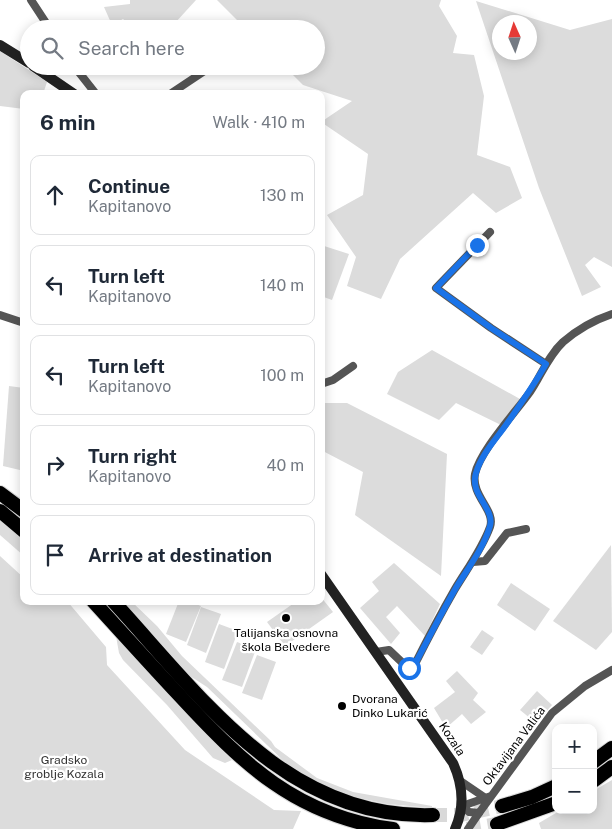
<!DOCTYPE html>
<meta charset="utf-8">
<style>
body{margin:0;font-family:"Public Sans",sans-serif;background:#f6f6f7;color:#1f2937}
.controls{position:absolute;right:15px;bottom:15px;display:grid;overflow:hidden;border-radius:10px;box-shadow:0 2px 12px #0003}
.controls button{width:45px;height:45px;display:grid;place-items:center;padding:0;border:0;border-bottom:1px solid #e0e1e3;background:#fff;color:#1f2937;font:25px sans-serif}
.compass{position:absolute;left:492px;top:15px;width:45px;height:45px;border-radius:50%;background:#fff;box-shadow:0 2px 12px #0003;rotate:357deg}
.stop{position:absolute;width:15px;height:15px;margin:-11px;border:4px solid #1a73e8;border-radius:50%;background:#fff}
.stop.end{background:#1a73e8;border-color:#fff;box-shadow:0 1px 5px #0008}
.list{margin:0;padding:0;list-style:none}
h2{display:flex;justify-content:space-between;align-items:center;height:65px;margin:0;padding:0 20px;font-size:21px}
h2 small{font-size:16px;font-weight:400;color:#747a83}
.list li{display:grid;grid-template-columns:32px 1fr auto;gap:15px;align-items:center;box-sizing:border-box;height:80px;margin:0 10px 10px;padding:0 10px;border:1px solid #e0e1e3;border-radius:10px}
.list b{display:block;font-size:19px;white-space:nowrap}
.list p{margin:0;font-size:16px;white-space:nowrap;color:#747a83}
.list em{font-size:16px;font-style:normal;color:#747a83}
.icon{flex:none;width:28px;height:28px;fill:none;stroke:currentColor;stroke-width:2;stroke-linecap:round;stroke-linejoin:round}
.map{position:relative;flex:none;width:612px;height:829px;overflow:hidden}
.search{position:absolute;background:#fff;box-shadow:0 2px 12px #0003;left:20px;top:20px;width:305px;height:55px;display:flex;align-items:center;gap:12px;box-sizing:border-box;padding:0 18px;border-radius:28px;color:#747a83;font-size:19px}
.panel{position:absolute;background:#fff;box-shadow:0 2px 12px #0003;left:20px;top:90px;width:305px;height:515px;border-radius:10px}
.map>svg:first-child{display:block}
</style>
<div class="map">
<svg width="612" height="829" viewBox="0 0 612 829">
<rect width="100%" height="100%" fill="#fff"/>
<g fill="#dcdcdc" fill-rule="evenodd">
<path d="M130,0H196L175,23L182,29H134L123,19L112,25L104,7L130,4Z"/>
<path d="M217,0H441L439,6L457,36L453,53L474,55L484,96L477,155L510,167L522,198L496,213L473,193L400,259L381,299L347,286L356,257L327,215L363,195L368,154L321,122L352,101L303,85L284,66H316V29H246Z"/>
<path d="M476,1L570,30L612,19V267L594,257L585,265L601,287L582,296L539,188ZM500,22H530V52H500Z"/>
<path d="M0,51L47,82L43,94H24V109L0,106Z"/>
<path d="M321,245L349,254L332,300L321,296Z"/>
<path d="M432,350L520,399L501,425L456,403L439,420L387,394L398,372Z"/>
<path d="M9,386L24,388V471L3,466Z"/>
<path d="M321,403H347L447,454L441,576L355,515L363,472L321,450Z"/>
<path d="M0,519L24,539V556L0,535Z"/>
<path d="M611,545L612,632L596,650L553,621Z"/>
<path d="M0,556L24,578V601H67L106,647L107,665L185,750L274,810L301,811L293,829H0Z"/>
<path d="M394,563L440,604L425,636L397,606L386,617L400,633L391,644L360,608L379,591L372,582Z"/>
<path d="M511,583L550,609L535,631L497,605Z"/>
<path d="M321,597L333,612L285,646L267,622L297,601H321Z"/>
<path d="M121,601H131L157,626L182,656L271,741L275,747L317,778L353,792L432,806V808L387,804L341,794L294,771L207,687L190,676Z"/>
<path d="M179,601H188L201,606L186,642L166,634Z"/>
<path d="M201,607L221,614L206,653L187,645Z"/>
<path d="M219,624L238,631L224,669L205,662Z"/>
<path d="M482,630L494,638L482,655L470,647Z"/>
<path d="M116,636L232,760L225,763L213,758L167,705L123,660L119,653Z"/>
<path d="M237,642L256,649L242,687L222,680Z"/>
<path d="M257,655L276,662L262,700L242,693Z"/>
<path d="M457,671L478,693L473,700L486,712L471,724L462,714L446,728L434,708L455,692L446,681Z"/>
<path d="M537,691L552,705L536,723L520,710Z"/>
<path d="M612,780V829H541L539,823L561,810H593V791Z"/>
</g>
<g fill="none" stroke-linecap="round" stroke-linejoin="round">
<g stroke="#d9d9d9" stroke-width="14" stroke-dasharray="14 7" stroke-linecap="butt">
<path d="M433,815H461L502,806"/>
<path d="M467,829L497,824"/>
</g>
<defs>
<g id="highway">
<path d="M0,493L24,511"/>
<path d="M0,511L24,531"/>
<path d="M93,601C122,633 151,665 180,696C243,764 296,816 393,829"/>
<path d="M113,601C202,698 287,820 433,815"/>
<path d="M593,762L612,748"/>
<path d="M593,781L612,767"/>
<path d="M502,806L532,797L556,786"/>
<path d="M497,824L556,803"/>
</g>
</defs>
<use href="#highway" stroke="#dbdbdb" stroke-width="16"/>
<g stroke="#555" stroke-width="8">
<path d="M31,0L50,29"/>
<path d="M74,66L96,94"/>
<path d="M170,94L212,66"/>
<path d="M490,232L436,288L491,328L546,364"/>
<path d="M0,315L24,323"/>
<path d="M321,384L333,380L353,366"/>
<path d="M473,562L485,561L507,533L526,529"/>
<path d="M376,652L389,650L409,669L414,666C427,640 440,615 455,589C467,569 482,549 490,527C496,510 471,496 475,474C480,451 515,413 530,392C541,376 548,356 563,342C578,329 594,320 612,314"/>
<path d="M459,780L484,797"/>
<path d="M491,796L462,806L469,812L479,813L552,713L585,686L612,670"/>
<path d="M468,829L479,813"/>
</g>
<g stroke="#222" stroke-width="10">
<path d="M0,45L29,63"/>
<path d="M33,66L74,94"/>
<path d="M321,574L453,763C463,785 465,807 455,829"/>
</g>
<use href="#highway" stroke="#000" stroke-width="14"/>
</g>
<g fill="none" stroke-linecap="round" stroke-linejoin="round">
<path stroke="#1a73e8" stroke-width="6" d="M409,668L414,666C428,639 442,612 457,586C469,567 484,547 490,526C495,508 469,495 476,473C481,455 496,439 506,425C520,405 534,385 546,364L491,328L436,288L477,245"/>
</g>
<g fill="#000" stroke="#fff" stroke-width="2">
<circle cx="286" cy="618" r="5"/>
<circle cx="342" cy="706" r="5"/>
</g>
<g text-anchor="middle" stroke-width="4.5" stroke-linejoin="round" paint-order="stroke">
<g font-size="12" fill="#000" stroke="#fff">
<text x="286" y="637">Talijanska osnovna<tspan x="286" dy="14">škola Belvedere</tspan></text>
<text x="352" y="703" text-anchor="start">Dvorana<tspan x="352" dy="14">Dinko Lukarić</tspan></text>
</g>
<g font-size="12" fill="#000" stroke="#fff">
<text transform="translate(452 739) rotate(57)" y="4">Kozala</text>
<text transform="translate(514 746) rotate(-53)" y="4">Oktavijana Valića</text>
</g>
<g font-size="12" fill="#333" stroke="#fff">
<text x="64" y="764">Gradsko<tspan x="64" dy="14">groblje Kozala</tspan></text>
</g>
</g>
</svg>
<div class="controls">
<button>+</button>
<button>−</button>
</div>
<svg class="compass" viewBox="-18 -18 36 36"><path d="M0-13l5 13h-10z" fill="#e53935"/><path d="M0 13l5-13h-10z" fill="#747a83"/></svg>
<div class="stop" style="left:409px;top:668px"></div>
<div class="stop end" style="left:477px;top:245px"></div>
<div class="search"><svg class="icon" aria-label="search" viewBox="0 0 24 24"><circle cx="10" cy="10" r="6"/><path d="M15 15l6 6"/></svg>Search here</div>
<section class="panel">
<h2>6 min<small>Walk · 410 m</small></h2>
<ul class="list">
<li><svg class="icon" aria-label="ahead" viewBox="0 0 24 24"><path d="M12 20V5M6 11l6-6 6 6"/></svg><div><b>Continue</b><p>Kapitanovo</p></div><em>130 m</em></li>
<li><svg class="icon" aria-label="left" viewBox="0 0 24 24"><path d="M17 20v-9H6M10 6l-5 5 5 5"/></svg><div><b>Turn left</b><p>Kapitanovo</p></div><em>140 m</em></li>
<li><svg class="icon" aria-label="left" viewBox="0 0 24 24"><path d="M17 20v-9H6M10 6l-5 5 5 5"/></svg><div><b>Turn left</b><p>Kapitanovo</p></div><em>100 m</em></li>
<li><svg class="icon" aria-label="right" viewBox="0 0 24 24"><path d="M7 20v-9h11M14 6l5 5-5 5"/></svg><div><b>Turn right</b><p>Kapitanovo</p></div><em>40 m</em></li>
<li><svg class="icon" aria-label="arrive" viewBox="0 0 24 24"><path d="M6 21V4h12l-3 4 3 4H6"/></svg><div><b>Arrive at destination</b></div></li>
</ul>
</section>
</div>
